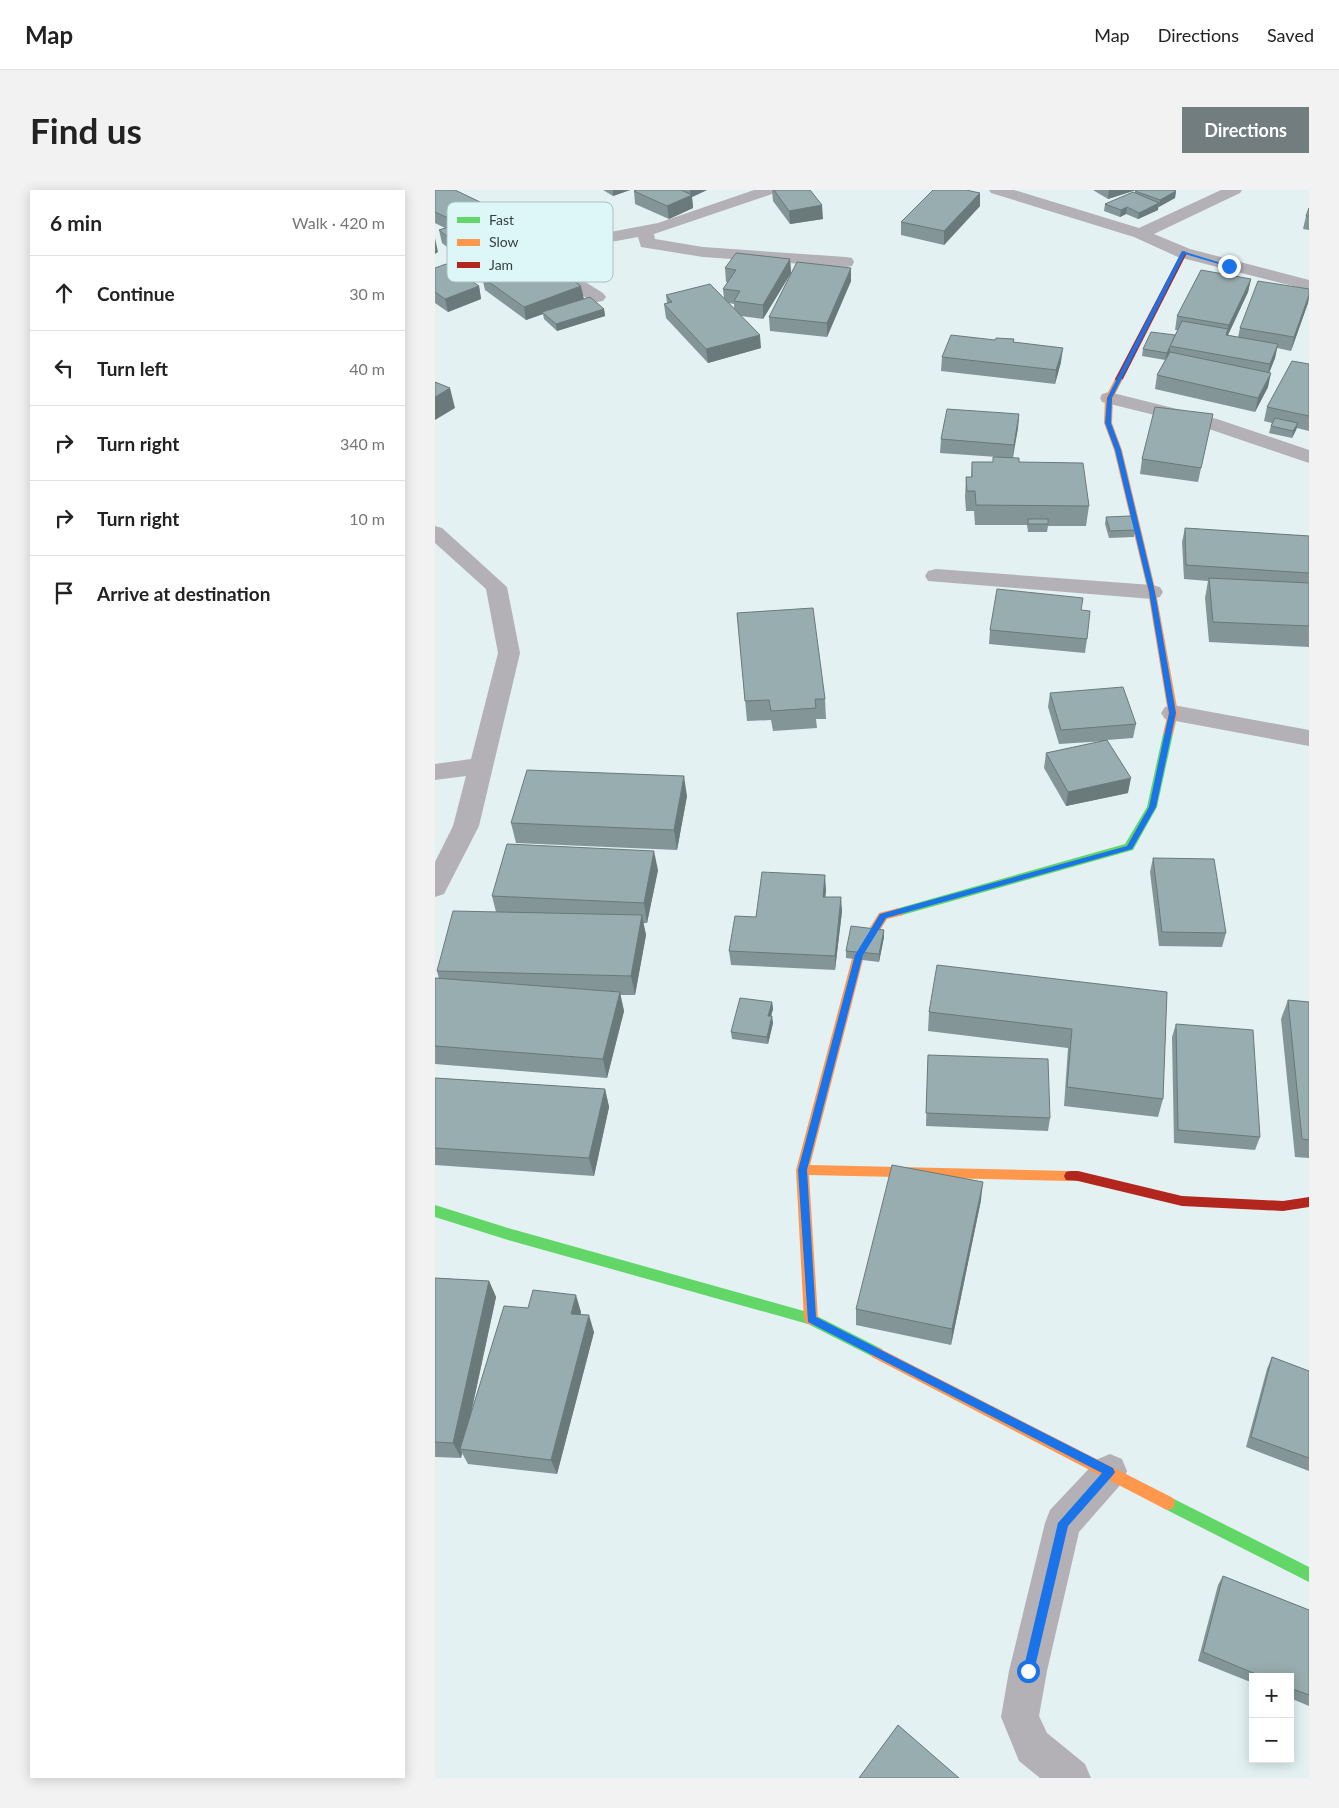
<!DOCTYPE html>
<meta charset="utf-8">
<style>
body{margin:0;font-family:Lato,sans-serif;background:#f2f2f2;color:#222}
.controls{position:absolute;right:15px;bottom:15px;display:grid;overflow:hidden;border-radius:0px;box-shadow:0 2px 12px #0003}
.controls button{width:45px;height:45px;display:grid;place-items:center;padding:0;border:0;border-bottom:1px solid #e0e0e0;background:#fff;color:#222;font:25px sans-serif}
.stop{position:absolute;width:15px;height:15px;margin:-11px;border:4px solid #1a73e8;border-radius:50%;background:#fff}
.stop.end{background:#1a73e8;border-color:#fff;box-shadow:0 1px 5px #0008}
.list{margin:0;padding:0;list-style:none}
h2{display:flex;justify-content:space-between;align-items:center;height:65px;margin:0;padding:0 20px;font-size:21px}
h2 small{font-size:16px;font-weight:400;color:#767676}
.list li{display:grid;grid-template-columns:32px 1fr auto;gap:15px;align-items:center;box-sizing:border-box;height:75px;padding:0 20px;border-top:1px solid #e0e0e0}
.list b{display:block;font-size:19px;white-space:nowrap}
.list em{font-size:16px;font-style:normal;color:#767676}
.icon{flex:none;width:28px;height:28px;fill:none;stroke:currentColor;stroke-width:2;stroke-linecap:round;stroke-linejoin:round}
.map{position:relative;flex:none;width:874px;height:1588px;overflow:hidden;border-radius:0px}
header{display:flex;align-items:center;gap:30px;box-sizing:border-box;height:70px;padding:0 25px;background:#fff;border-bottom:1px solid #e0e0e0}
header strong{font-size:24px}
nav{display:flex;gap:28px;margin-inline-start:auto;font-size:18px}
.intro{display:flex;align-items:center;justify-content:space-between;box-sizing:border-box;height:120px;padding:0 30px}
h1{margin:0;font-size:35px}
.button{padding:12px 22px;border-radius:0px;background:#717d7e;color:#fff;font-size:18px;font-weight:700}
main{display:flex;gap:30px;padding:0 30px}
aside{flex:1;background:#fff;border-radius:0px;box-shadow:0 2px 12px #0003}
.map>svg:first-child{display:block}
</style>
<header>
<strong>Map</strong>
<nav><a>Map</a><a>Directions</a><a>Saved</a></nav>
</header>
<div class="intro"><h1>Find us</h1><a class="button">Directions</a></div>
<main>
<aside>
<h2>6 min<small>Walk · 420 m</small></h2>
<ul class="list">
<li><svg class="icon" aria-label="ahead" viewBox="0 0 24 24"><path d="M12 20V5M6 11l6-6 6 6"/></svg><div><b>Continue</b></div><em>30 m</em></li>
<li><svg class="icon" aria-label="left" viewBox="0 0 24 24"><path d="M17 20v-9H6M10 6l-5 5 5 5"/></svg><div><b>Turn left</b></div><em>40 m</em></li>
<li><svg class="icon" aria-label="right" viewBox="0 0 24 24"><path d="M7 20v-9h11M14 6l5 5-5 5"/></svg><div><b>Turn right</b></div><em>340 m</em></li>
<li><svg class="icon" aria-label="right" viewBox="0 0 24 24"><path d="M7 20v-9h11M14 6l5 5-5 5"/></svg><div><b>Turn right</b></div><em>10 m</em></li>
<li><svg class="icon" aria-label="arrive" viewBox="0 0 24 24"><path d="M6 21V4h12l-3 4 3 4H6"/></svg><div><b>Arrive at destination</b></div></li>
</ul>
</aside>
<div class="map">
<svg width="874" height="1588" viewBox="0 0 874 1588">
<rect width="100%" height="100%" fill="#e3f1f3"/>
<g fill="none" stroke-linecap="round" stroke-linejoin="round">
<g fill="#b3b0b6" fill-rule="evenodd">
<path d="M319,0H342L340,3L219,44L220,49L268,57L411,67L417,68L419,72L417,76L411,77L268,67L206,57L203,47L127,61L114,67L115,70L168,103L171,107L168,111L162,112L156,111L101,76L97,65L99,61L117,53L223,33Z"/>
<path d="M554,0H579L704,38L786,0H807L805,3L719,44L755,59L874,90V100L743,67L699,47L556,3Z"/>
<path d="M674,202L782,229L874,260V273L768,237L667,212L665,208L667,204Z"/>
<path d="M0,336L7,338L72,397L85,463L44,636L9,704L0,707V672L18,636L31,586L0,590V574L36,569L63,463L51,399L0,353Z"/>
<path d="M501,379L717,395L725,397L728,402L725,407L717,409L493,391L490,386L493,381Z"/>
<path d="M738,515L874,540V556L730,529L726,523L730,517Z"/>
<path d="M675,1264L687,1269L692,1281L687,1293L644,1342L612,1481L604,1526L612,1543L650,1574L656,1588H605L584,1571L566,1527L574,1481L610,1333L615,1320L663,1269Z"/>
</g>
<g fill="#63d668" fill-rule="evenodd">
<path d="M733,541L738,544L722,617L698,660L464,726L460,725L459,722L460,719L464,718L690,654L712,617L728,544Z"/>
<path d="M0,1015L73,1038L376,1123L447,1159L449,1163L447,1167L442,1169L373,1134L73,1050L0,1027Z"/>
<path d="M733,1306L874,1377V1392L728,1318L726,1313L728,1308Z"/>
</g>
<g fill="#ff974d" fill-rule="evenodd">
<path d="M681,187L688,189L678,208L677,233L687,260L721,402L743,523L738,544L733,547L728,544L733,523L713,402L679,260L669,233L670,208Z"/>
<path d="M464,718L468,719L469,722L468,725L452,729L429,766L375,975L635,981L639,982L641,986L639,990L635,991L374,985L383,1129L381,1133L376,1135L371,1133L369,1129L361,980L418,765L444,723Z"/>
<path d="M442,1157L738,1308L740,1313L738,1318L733,1320L728,1318L437,1167L435,1163L437,1159Z"/>
</g>
<g fill="#b3261e" fill-rule="evenodd">
<path d="M749,61L752,63L688,189L681,191L680,189L746,63Z"/>
<path d="M635,981H643L747,1006L848,1011L874,1007V1017L848,1021L747,1016L643,991L631,990L629,986L631,982Z"/>
</g>
</g>
<g fill="#839596" fill-rule="evenodd">
<path d="M0,0L45,12L48,25L37,30L103,67L148,109L169,119L170,126L122,141L109,129L108,124L91,130L50,100L47,87L49,86L7,53L4,40L10,38L0,33Z"/>
<path d="M168,0H195L178,6Z"/>
<path d="M202,0H272L257,7L258,18L234,29L200,14L199,1Z"/>
<path d="M337,0H375L388,29L355,34L338,11Z"/>
<path d="M658,0H701L673,9Z"/>
<path d="M700,1H741L740,8L723,17V20L703,29L691,24L685,27L669,21L670,14L700,3Z"/>
<path d="M545,3V16L509,55L466,45V32Z"/>
<path d="M874,18V40L868,39L871,26Z"/>
<path d="M355,69L356,83L328,129L306,126L326,158L273,173L231,128L229,114L232,113L231,105L289,108L288,99L293,92H291L290,78ZM294,113L299,114V119Z"/>
<path d="M0,78L44,96L46,109L13,122L0,113Z"/>
<path d="M816,89L813,102L793,145L803,147L805,138L874,99V107L873,113L856,161L842,158L840,168L834,183L833,197L820,222L720,199L722,185L730,170L707,166L708,159L739,149L743,140H740L742,126Z"/>
<path d="M416,91L392,147L335,141L334,127Z"/>
<path d="M579,149L578,152L626,172L620,194L506,181L507,167L560,150Z"/>
<path d="M874,174V241L862,238L857,248L834,243L836,236L837,233L829,231L832,217Z"/>
<path d="M584,224L583,238L578,268L654,316L651,336H613L612,342H593L592,335H540L539,321H531L530,307L531,287H536L537,272H558L562,267L505,263L506,249Z"/>
<path d="M778,224L763,292L705,284L707,269Z"/>
<path d="M671,327L700,340L699,347L674,348L670,334Z"/>
<path d="M750,338L874,346V457L774,452L770,408L773,391L749,389L747,352Z"/>
<path d="M646,420L652,449L650,463L554,454L555,440Z"/>
<path d="M302,423L390,509L391,529H381L382,538L338,541L336,530L312,531Z"/>
<path d="M615,503L701,534L698,548L672,550L693,603L631,616L609,578L611,563L671,551L624,554L613,517Z"/>
<path d="M252,606L242,660L81,653L76,633Z"/>
<path d="M718,668L791,743L787,757L724,756L715,682Z"/>
<path d="M223,680L212,733H208L211,745L200,805H185L189,821L172,888L0,874V788L4,789L2,781L61,722L57,706Z"/>
<path d="M391,700L390,707L407,721L400,780L296,775L294,761L321,727Z"/>
<path d="M449,747L444,772L411,768V761Z"/>
<path d="M732,802L728,909L723,927L629,916L633,858L493,841L494,822Z"/>
<path d="M853,810L874,812V968L860,967L846,829Z"/>
<path d="M337,812L338,819L336,826L338,833L333,854L297,849L296,842Z"/>
<path d="M741,834L825,947L820,960L739,953L737,847Z"/>
<path d="M493,865L615,928L613,941L491,936Z"/>
<path d="M0,888L170,899L174,917L159,986L0,975Z"/>
<path d="M546,1010L516,1155L421,1135V1119Z"/>
<path d="M0,1088L54,1091L61,1107L36,1224L93,1118L146,1122L145,1125L159,1142L122,1284L33,1274L27,1263L26,1268L0,1267Z"/>
<path d="M837,1167L874,1181V1281L811,1257L832,1179Z"/>
<path d="M788,1386L874,1420V1516L855,1508V1487H818V1493L763,1471L783,1395Z"/>
</g>
<g fill="#6a797a">
<path d="M178,0H195L178,6Z"/>
<path d="M255,0H272L257,7L258,18L234,29L232,16L256,6Z"/>
<path d="M674,0H701L673,9Z"/>
<path d="M741,1L740,8L724,17L725,10Z"/>
<path d="M545,3V16L509,55V41Z"/>
<path d="M45,12L48,25L14,40L11,27Z"/>
<path d="M724,13L723,20L703,29L704,23Z"/>
<path d="M387,15L388,29L355,34L354,21Z"/>
<path d="M692,17L691,24L685,27L686,20Z"/>
<path d="M0,48L3,62L0,64Z"/>
<path d="M102,63L104,76L57,92L55,79Z"/>
<path d="M355,69L356,83L328,129V115Z"/>
<path d="M416,78V91L392,147V133Z"/>
<path d="M816,89L813,102L792,147L791,145L794,135Z"/>
<path d="M44,96L46,109L13,122L10,109Z"/>
<path d="M146,96L149,109L107,122L108,124L91,130L89,117Z"/>
<path d="M874,105L873,113L856,161L859,147Z"/>
<path d="M169,119L170,126L122,141L121,134Z"/>
<path d="M325,145L326,158L273,173L271,159Z"/>
<path d="M740,145L738,153L735,156V161L730,170L732,163Z"/>
<path d="M843,154L840,168L832,188L835,174Z"/>
<path d="M628,158L626,172L620,194L621,180Z"/>
<path d="M836,183L833,197L820,222L823,208Z"/>
<path d="M15,198L20,218L0,230V207Z"/>
<path d="M584,224L583,238L577,269L579,255Z"/>
<path d="M863,233L861,240L857,248L858,241Z"/>
<path d="M249,586L252,606L242,660L239,640Z"/>
<path d="M696,588L693,603L631,616L633,602Z"/>
<path d="M219,661L223,680L212,733L209,713Z"/>
<path d="M390,685L391,700L389,721L388,707Z"/>
<path d="M406,707L407,721L400,780V766Z"/>
<path d="M207,725L211,745L200,805L196,786Z"/>
<path d="M449,740V747L444,772V764Z"/>
<path d="M185,802L189,821L172,888L168,869Z"/>
<path d="M337,812L338,819L334,833L333,826Z"/>
<path d="M337,826L338,833L333,854L332,847Z"/>
<path d="M170,899L174,917L159,986L154,968Z"/>
<path d="M548,992L546,1010L516,1155L517,1139Z"/>
<path d="M54,1091L61,1107L28,1259H25L27,1263L26,1268L18,1253Z"/>
<path d="M141,1105L146,1122L141,1140L136,1124Z"/>
<path d="M154,1125L159,1142L122,1284L116,1270Z"/>
</g>
<g fill="#98adaf" stroke="#6a797a">
<path d="M0,0H20L45,12L11,27L0,22Z"/>
<path d="M202,0H246L257,5L232,16L199,1Z"/>
<path d="M339,0H375L387,15L354,21Z"/>
<path d="M498,0H531L545,3L509,41L466,32Z"/>
<path d="M702,0H738L741,1L725,10L700,1Z"/>
<path d="M698,2L724,13L704,23L692,17L686,20L670,14Z"/>
<path d="M874,18V26H871Z"/>
<path d="M50,25L102,63L55,79L4,40Z"/>
<path d="M301,63L355,69L328,115L299,111L305,101L288,99L301,80L290,78Z"/>
<path d="M104,67L146,96L89,117L47,87Z"/>
<path d="M362,72L416,78L392,133L334,127Z"/>
<path d="M11,74L44,96L10,109L0,102V78Z"/>
<path d="M766,80L816,89L794,135L742,126Z"/>
<path d="M823,91L874,99V105L859,147L805,138Z"/>
<path d="M275,94L325,145L271,159L229,114L237,112L231,105Z"/>
<path d="M155,107L169,119L121,134L107,122Z"/>
<path d="M747,131L793,139L791,145L843,154L835,174L735,156Z"/>
<path d="M716,142L740,145L732,163L708,159Z"/>
<path d="M516,145L560,150L561,148L579,149L578,152L628,158L621,180L507,167Z"/>
<path d="M735,162L836,183L823,208L722,185Z"/>
<path d="M857,171L874,174V226L832,217Z"/>
<path d="M0,192L15,198L0,207Z"/>
<path d="M720,217L778,224L766,278L707,269Z"/>
<path d="M512,219L584,224L579,255L506,249Z"/>
<path d="M840,228L863,233L858,241L836,236Z"/>
<path d="M558,267L584,268V272L648,273L654,316L541,315L540,301H532L531,287H537V272H558Z"/>
<path d="M696,326L700,340L675,341L671,327Z"/>
<rect x="593" y="329" width="20" height="5"/>
<path d="M750,338L874,346V383L751,375Z"/>
<path d="M774,388L874,393V436L778,432Z"/>
<path d="M562,399L648,408L646,420L655,421L652,449L555,440Z"/>
<path d="M378,418L390,509H380L381,518L336,521L334,510L310,511L302,423Z"/>
<path d="M688,497L701,534L626,540L615,503Z"/>
<path d="M672,550L696,588L633,602L611,563Z"/>
<path d="M92,580L249,586L239,640L76,633Z"/>
<path d="M72,654L219,661L209,713L57,706Z"/>
<path d="M718,668L779,669L791,743L727,742Z"/>
<path d="M327,682L390,685L388,707H406L400,766L294,761L300,726L321,727Z"/>
<path d="M18,721L207,725L196,786L2,781Z"/>
<path d="M416,736L449,740L444,764L411,761Z"/>
<path d="M502,775L732,802L728,909L632,897L637,839L494,822Z"/>
<path d="M0,788L185,802L168,869L0,856Z"/>
<path d="M305,808L337,812L333,826H337L332,847L296,842Z"/>
<path d="M853,810L874,812V950L867,949Z"/>
<path d="M741,834L818,840L825,947L743,940Z"/>
<path d="M493,865L613,869L615,928L491,923Z"/>
<path d="M0,888L170,899L154,968L0,958Z"/>
<path d="M457,975L548,992L517,1139L421,1119Z"/>
<path d="M0,1088L54,1091L18,1253L0,1252Z"/>
<path d="M98,1100L141,1105L136,1124L154,1125L116,1270L25,1259L69,1116L93,1118Z"/>
<path d="M837,1167L874,1181V1268L816,1247Z"/>
<path d="M788,1386L874,1420V1505L855,1498V1487H828L768,1462Z"/>
<path d="M463,1535L524,1588H424Z"/>
</g>
<path fill="#1a73e8" d="M747,61L796,76L794,77L750,64L677,208L676,233L686,260L720,402L741,523L721,617L697,659L451,728L428,765L372,980L381,1127L678,1278L680,1282L678,1285L633,1336L599,1481L597,1485L593,1486L589,1485L588,1481L623,1333L667,1283L373,1132L363,980L420,765L445,724L692,656L714,617L734,523L714,402L680,260L670,233L672,208Z"/>
<rect x="12" y="12" width="166" height="80" rx="8" fill="#ddf7f9" stroke="#aac0c1" stroke-width="1"/>
<rect x="22" y="27" width="23" height="6" fill="#63d668"/>
<rect x="22" y="49" width="23" height="7" fill="#ff974d"/>
<rect x="22" y="72" width="23" height="6" fill="#b3261e"/>
<g font-size="14" fill="#343f3f">
<text x="54" y="35">Fast</text>
<text x="54" y="57">Slow</text>
<text x="54" y="80">Jam</text>
</g>
</svg>
<div class="controls">
<button>+</button>
<button>−</button>
</div>
<div class="stop" style="left:593px;top:1481px"></div>
<div class="stop end" style="left:794px;top:76px"></div>
</div>
</main>
